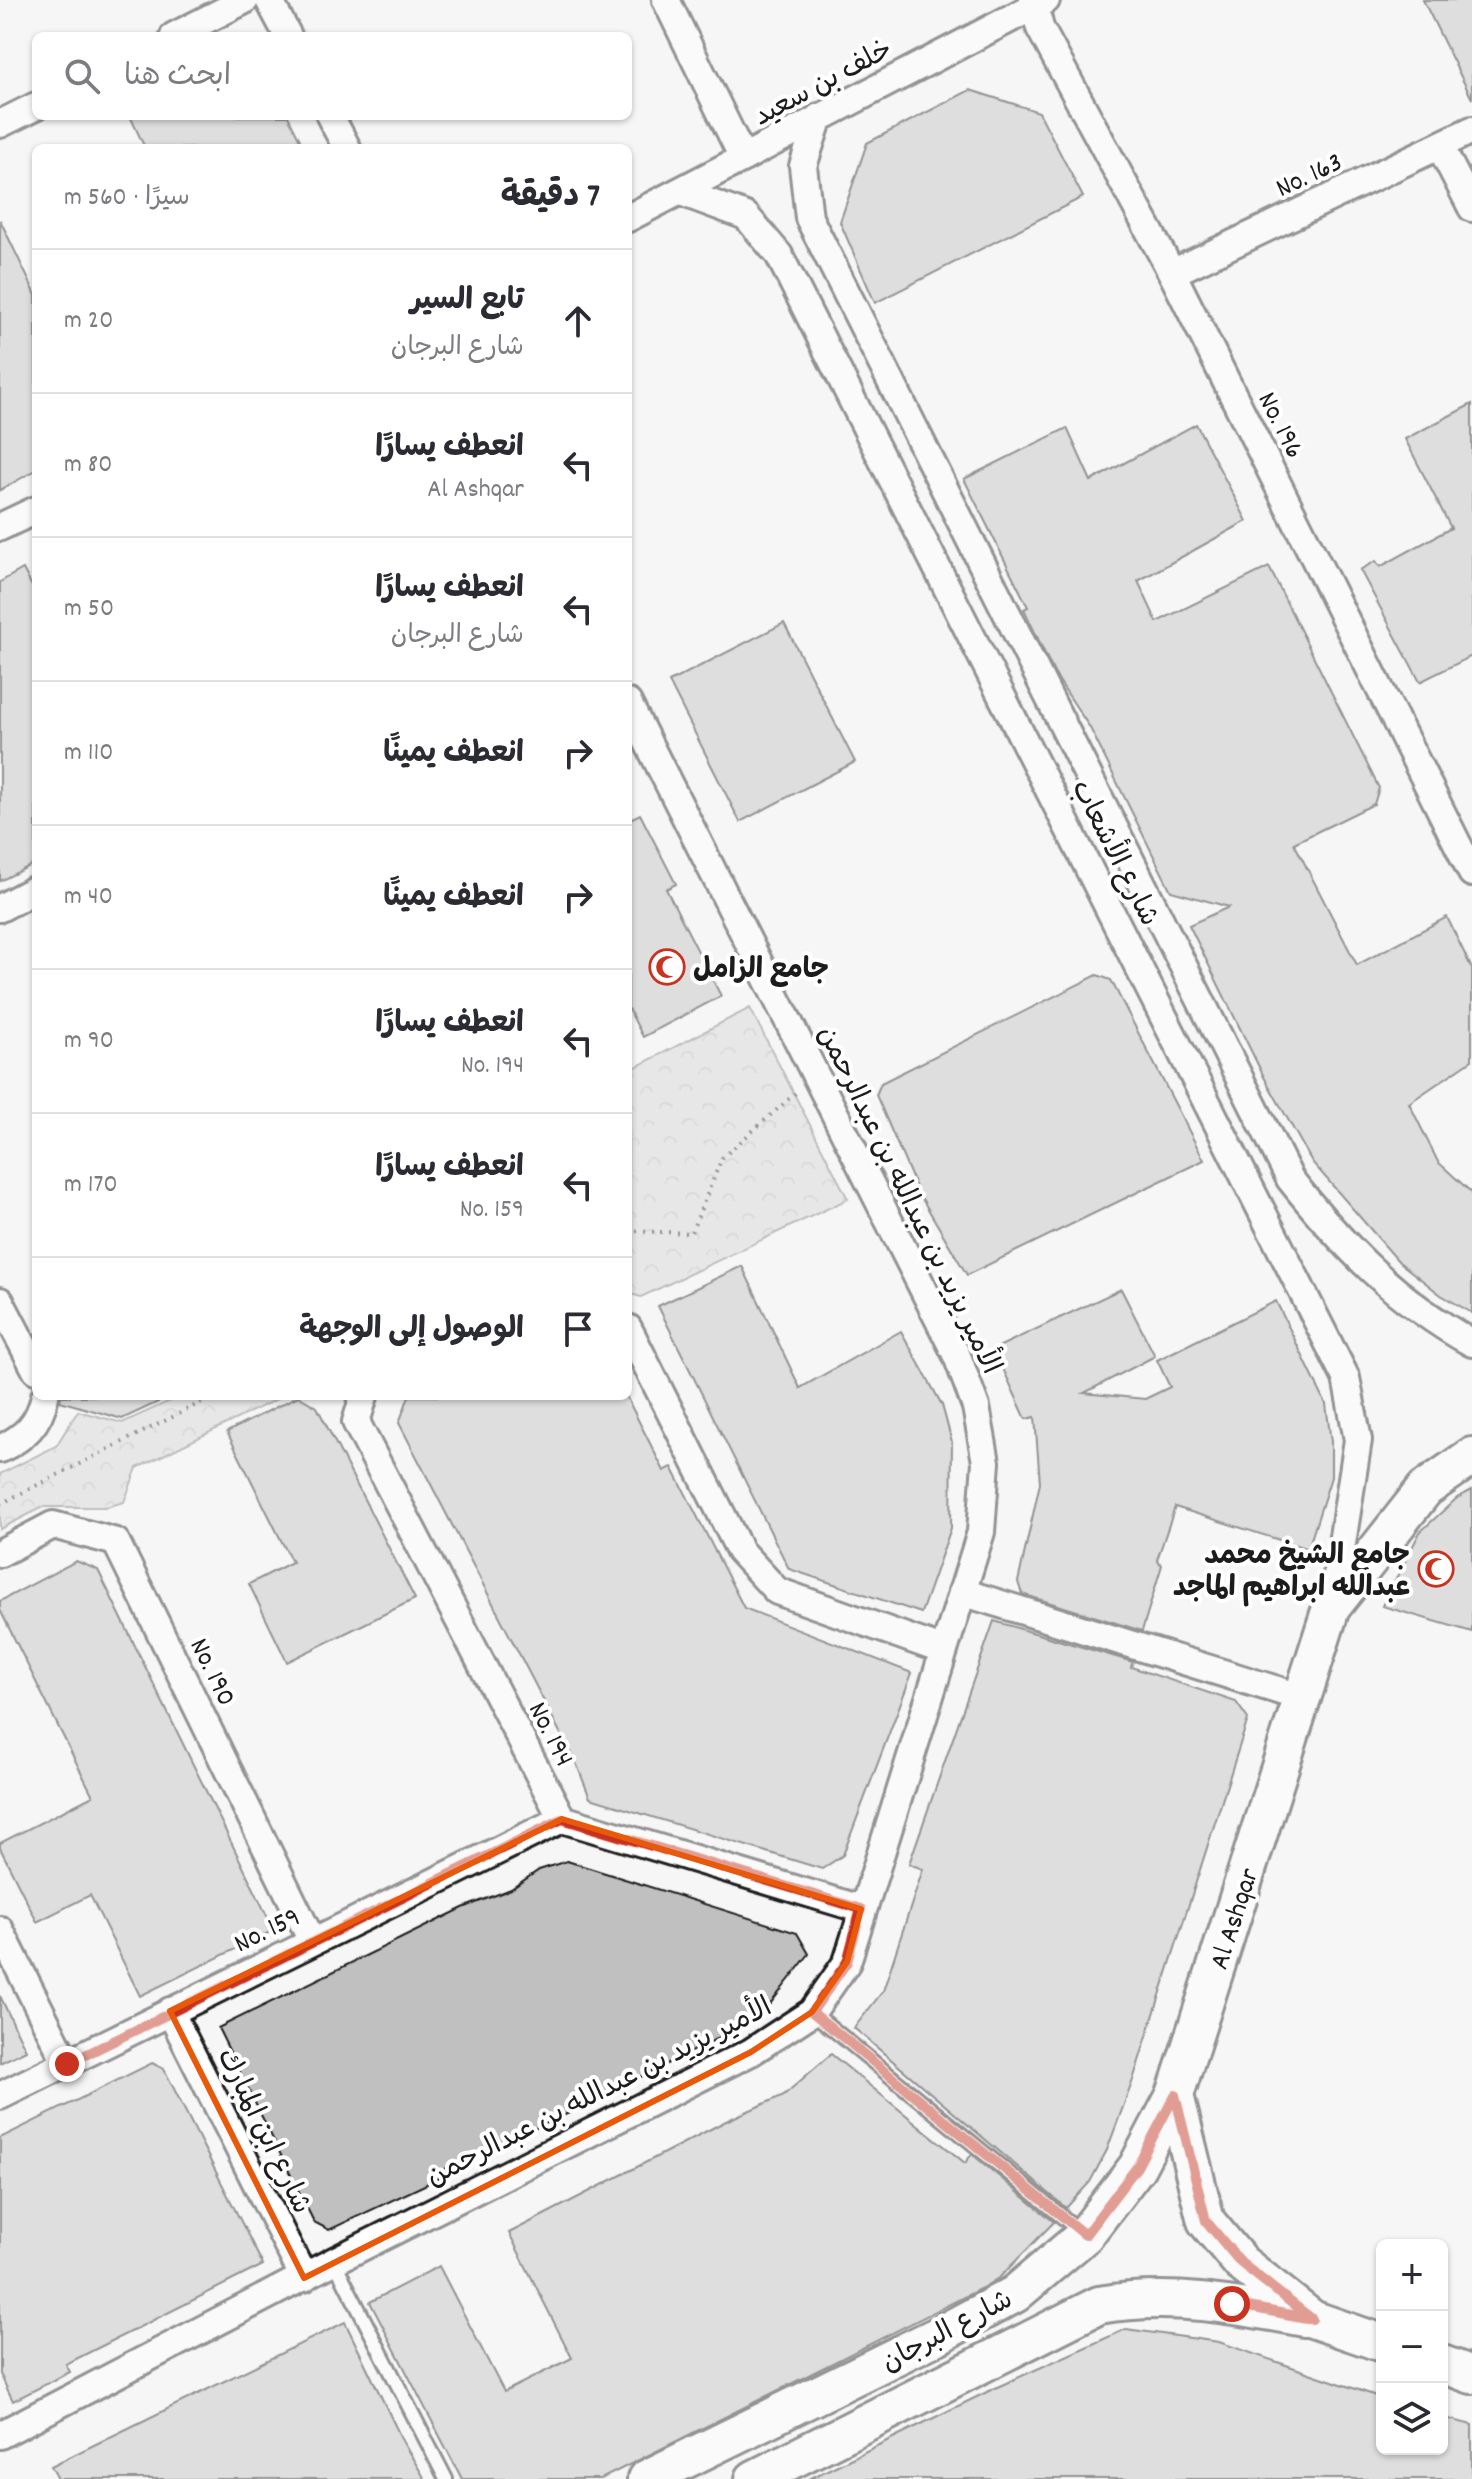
<!DOCTYPE html>
<html lang="ar">
<meta charset="utf-8">
<style>
body{margin:0;font-family:Dekko,"Playpen Sans Arabic",sans-serif;background:#f7f7f7;color:#2b2b33;direction:rtl}
.controls{position:absolute;right:24px;bottom:24px;display:grid;overflow:hidden;border-radius:12px;box-shadow:0 2px 6px #0004}
.controls button{width:72px;height:72px;display:grid;place-items:center;padding:0;border:0;border-bottom:2px solid #e1e1e2;background:#fff;color:#2b2b33;font:40px sans-serif}
.stop{position:absolute;width:24px;height:24px;margin:-18px;border:6px solid #c8321e;border-radius:50%;background:#fff}
.stop.end{background:#c8321e;border-color:#fff;box-shadow:0 2px 8px #0008}
.list{margin:0;padding:0;list-style:none}
h2{display:flex;justify-content:space-between;align-items:center;height:104px;margin:0;padding:0 32px;font-size:34px}
h2 small{font-size:26px;font-weight:400;color:#7c7c81}
.list li{display:grid;grid-template-columns:52px 1fr auto;gap:24px;align-items:center;box-sizing:border-box;height:144px;padding:0 32px;border-top:2px solid #e1e1e2}
.list b{display:block;font-size:30px;white-space:nowrap}
.list p{margin:0;font-size:26px;white-space:nowrap;color:#7c7c81}
.list em{font-size:26px;font-style:normal;color:#7c7c81}
.icon{flex:none;width:44px;height:44px;fill:none;stroke:currentColor;stroke-width:2;stroke-linecap:round;stroke-linejoin:round}
.map{position:relative;flex:none;width:1472px;height:2479px;overflow:hidden;direction:ltr}
.search{position:absolute;background:#fff;box-shadow:0 2px 6px #0004;left:32px;top:32px;width:600px;height:88px;display:flex;align-items:center;gap:20px;box-sizing:border-box;padding:0 28px;border-radius:12px;color:#7c7c81;font-size:30px}
.panel{position:absolute;background:#fff;box-shadow:0 2px 6px #0004;left:32px;top:144px;width:600px;height:1256px;border-radius:12px;direction:rtl}
.map>svg:first-child{display:block}
</style>
<div class="map">
<svg width="1472" height="2479" viewBox="0 0 1472 2479">
<defs>
<pattern id="park-crowns" width="20" height="18" patternUnits="userSpaceOnUse" patternTransform="scale(2)"><rect width="20" height="18" fill="#d6d6d6"/><path d="M2 6a3 3 0 1 1 6 0M12 15a3 3 0 1 1 6 0" fill="none" stroke="#b7b7b7"/></pattern>
</defs>
<rect width="100%" height="100%" fill="#f6f6f6"/>
<filter id="ink" filterUnits="userSpaceOnUse"><feTurbulence type="fractalNoise" baseFrequency=".0125" numOctaves="2"/><feDisplacementMap in="SourceGraphic" scale="16" xChannelSelector="R" yChannelSelector="G"/><feConvolveMatrix kernelMatrix="1 2 1 2 8 2 1 2 1" color-interpolation-filters="sRGB"/></filter>
<g filter="url(#ink)">
<g fill="url(#park-crowns)" stroke="#797979" stroke-width="2">
<path d="M750,1008L848,1199L641,1297L628,1293V1071Z"/>
<path d="M181,1396H283L137,1468L124,1502L106,1507H43L0,1529V1474L56,1446L78,1411L122,1423Z"/>
</g>
<g fill="#c0c0c0" stroke="#1c1c1c" stroke-width="2">
<path d="M1423,0H1472V99Z"/>
<path d="M970,90L1039,112L1083,197L875,303L840,222L867,143Z"/>
<path d="M130,116H288L304,148H145Z"/>
<path d="M0,220L36,295V470L0,490Z"/>
<path d="M1472,404V656L1420,682L1360,570L1376,561L1380,567L1451,528L1405,439Z"/>
<path d="M1196,424L1247,521L1138,581L1157,622L1269,567L1379,788L1374,804L1294,843L1357,965L1447,917L1472,969V1060L1409,1103L1438,1162L1472,1193V1313L1441,1295L1399,1262L1312,1162L1264,1077L1189,925L1229,907L1171,891L1090,728L1054,673L1024,609L1028,607L964,479L1067,428L1091,481Z"/>
<path d="M23,569L36,594V863L0,881V582Z"/>
<path d="M784,623L855,762L740,822L669,682Z"/>
<path d="M640,814L676,884L666,889L721,996L643,1037L628,1008V820Z"/>
<path d="M1097,975L1111,980L1204,1160L967,1275L918,1192L876,1095L881,1083Z"/>
<path d="M742,1266L800,1388L901,1331L942,1405L952,1442L951,1528L921,1613L789,1569L658,1306Z"/>
<path d="M1121,1289L1155,1356L1084,1393L1145,1399L1170,1387L1157,1360L1276,1301L1326,1404L1331,1442V1477L1308,1549L1175,1507L1157,1560L1162,1565L1142,1631L1022,1594L1018,1582L1040,1483L1035,1417L1026,1419L994,1349Z"/>
<path d="M61,1396H171L122,1419L60,1401Z"/>
<path d="M298,1396L317,1407L415,1599L287,1662L249,1584L292,1562L227,1432Z"/>
<path d="M409,1396H626L664,1471L672,1467L744,1608L912,1673L843,1855L822,1869L590,1798L577,1765L399,1423Z"/>
<path d="M1472,1490V1632L1382,1606L1420,1532L1457,1498Z"/>
<path d="M76,1561L98,1570L274,1930L140,1996L90,1895L37,1922L0,1848V1843L93,1796L0,1610V1601Z"/>
<path d="M994,1621L1133,1662L1131,1667L1236,1702L1248,1719L1133,2080L1107,2150L1090,2182L1066,2208L854,2028L883,1991L923,1869L909,1864Z"/>
<path d="M567,1861L797,1933L809,1954L760,2017L569,2113L445,2169L448,2174L329,2230L314,2222L218,2028L463,1908L511,1889L539,1870Z"/>
<path d="M0,1996L26,2050L0,2063Z"/>
<path d="M831,2054L965,2163L972,2154L1054,2222L1000,2277L984,2287L601,2479H462L370,2302L439,2266L504,2392L572,2358L509,2233L728,2120L784,2095Z"/>
<path d="M152,2063L164,2069L263,2265L66,2364L70,2372L13,2401L0,2374V2138Z"/>
<path d="M345,2322L404,2444L425,2479H58L51,2466Z"/>
<path d="M1126,2329L1219,2342L1382,2398V2449H1442V2417L1472,2425V2479H809L995,2388Z"/>
</g>
<g fill="none" stroke-linecap="round" stroke-linejoin="round">
<defs>
<g id="lane">
<path d="M812,2012L1082,2233"/>
<path d="M334,2261L446,2479"/>
</g>
<g id="street">
<path d="M269,0L288,36"/>
<path d="M666,0L743,158"/>
<path d="M1033,0L1040,28L1172,273L1472,873"/>
<path d="M174,36L245,0"/>
<path d="M330,116L347,148"/>
<path d="M819,117L803,166L809,218L1290,1179C1344,1247 1395,1300 1472,1343"/>
<path d="M0,124L36,106"/>
<path d="M1440,146L1472,208"/>
<path d="M681,192L746,216L779,255L1346,1378L1358,1440L1333,1601"/>
<path d="M628,218L1046,0"/>
<path d="M1172,273L1472,130"/>
<path d="M0,527L36,510"/>
<path d="M0,908L36,889"/>
<path d="M0,1301L36,1370"/>
<path d="M628,1328L740,1551L777,1591L942,1650"/>
<path d="M364,1396L356,1422L562,1819L861,1909"/>
<path d="M0,1449C25,1437 39,1424 45,1396"/>
<path d="M0,1553L53,1525L116,1542L312,1941"/>
<path d="M962,1592L1303,1698"/>
<path d="M0,1930L67,2064"/>
<path d="M170,2011L304,2278"/>
<path d="M0,2096L562,1819"/>
<path d="M0,2435L334,2261L751,2052L812,2012L847,1962L981,1532L986,1462L976,1407L957,1356L628,703"/>
</g>
<g id="secondary">
<path d="M1382,2343L1312,2319L1241,2263L1206,2221L1175,2095L1331,1608L1425,1489L1472,1456"/>
<path d="M1442,2364L1472,2375"/>
<path d="M646,2479L937,2336L1015,2294L1085,2235L1137,2167L1175,2095"/>
<path d="M754,2479L1099,2305C1170,2293 1235,2305 1305,2318"/>
</g>
</defs>
<use href="#lane" stroke="#1c1c1c" stroke-width="18"/>
<use href="#street" stroke="#1c1c1c" stroke-width="32"/>
<use href="#secondary" stroke="#1c1c1c" stroke-width="42"/>
<g stroke="#1c1c1c" stroke-width="4" stroke-dasharray="2 6" stroke-linecap="butt">
<path d="M628,1231L691,1233L722,1158L798,1091"/>
<path d="M0,1504L214,1396"/>
</g>
<use href="#lane" stroke="#fff" stroke-width="12"/>
<use href="#street" stroke="#fff" stroke-width="26"/>
<use href="#secondary" stroke="#fff" stroke-width="36"/>
</g>
</g>
<g fill="none" stroke-linecap="round" stroke-linejoin="round" filter="url(#ink)">
<path stroke="#c8321e" stroke-width="10" d="M67,2064L562,1819L861,1909L847,1962L812,2012L1085,2235L1137,2167L1175,2095L1206,2221L1241,2263L1312,2319L1232,2304"/>
</g>
<path d="M0 0H1472V2479H0ZM562,1819L861,1909L847,1962L812,2012L751,2052L304,2278L170,2011Z" fill="#f6f6f6" fill-opacity=".55" fill-rule="evenodd"/>
<path fill="none" stroke="#e8590c" stroke-width="6" stroke-linejoin="round" d="M562,1819L861,1909L847,1962L812,2012L751,2052L304,2278L170,2011Z"/>
<defs>
<symbol id="mosque-ring" viewBox="-11 -11 22 22"><circle r="9.5" fill="#fff" stroke="#c8321e" stroke-width="1.5"/><path d="M3.5-4.9A6 6 0 1 0 3.5 4.9A5 5 0 1 1 3.5-4.9Z" fill="#c8321e"/></symbol>
</defs>
<g fill-rule="evenodd">
<use href="#mosque-ring" x="647" y="947" width="40" height="40"/>
<use href="#mosque-ring" x="1416" y="1549" width="40" height="40"/>
</g>
<g text-anchor="middle" stroke-width="8" stroke-linejoin="round" paint-order="stroke">
<g font-size="28" fill="#1c1c1c" stroke="#fff">
<text transform="translate(822 81) rotate(-28)" y="10">خلف بن سعيد</text>
<text transform="translate(1308 173) rotate(-25)" y="10">No. 163</text>
<text transform="translate(1283 424) rotate(63)" y="10">No. 196</text>
<text transform="translate(1117 852) rotate(63)" y="10">شارع الأشعاب</text>
<text transform="translate(911 1199) rotate(64)" y="10">الأمير يزيد بن عبدالله بن عبدالرحمن</text>
<text transform="translate(215 1671) rotate(64)" y="10">No. 190</text>
<text transform="translate(553 1733) rotate(63)" y="10">No. 194</text>
<text transform="translate(1232 1918) rotate(-72)" y="10">Al Ashqar</text>
<text transform="translate(266 1928) rotate(-26)" y="10">No. 159</text>
<text transform="translate(598 2090) rotate(-27)" y="10">الأمير يزيد بن عبدالله بن عبدالرحمن</text>
<text transform="translate(266 2130) rotate(64)" y="10">شارع ابن المبارك</text>
<text transform="translate(946 2329) rotate(-28)" y="10">شارع البرجان</text>
</g>
<g font-size="28" font-weight="bold" fill="#1c1c1c" stroke="#fff" text-anchor="start">
<text x="693" y="977">جامع الزامل</text>
<text x="1410" y="1563" text-anchor="end">جامع الشيخ محمد<tspan x="1410" dy="32">عبدالله ابراهيم الماجد</tspan></text>
</g>
</g>
</svg>
<div class="controls">
<button>+</button>
<button>−</button>
<button><svg class="icon" aria-label="layers" viewBox="0 0 24 24"><path d="M12 4l9 5-9 5-9-5zM3 14l9 5 9-5"/></svg></button>
</div>
<div class="stop" style="left:1232px;top:2304px"></div>
<div class="stop end" style="left:67px;top:2064px"></div>
<div class="search"><svg class="icon" aria-label="search" viewBox="0 0 24 24"><circle cx="10" cy="10" r="6"/><path d="M15 15l6 6"/></svg>ابحث هنا</div>
<section class="panel">
<h2>7 دقيقة<small>سيرًا · 560 m</small></h2>
<ul class="list">
<li><svg class="icon" aria-label="ahead" viewBox="0 0 24 24"><path d="M12 20V5M6 11l6-6 6 6"/></svg><div><b>تابع السير</b><p>شارع البرجان</p></div><em>20 m</em></li>
<li><svg class="icon" aria-label="left" viewBox="0 0 24 24"><path d="M17 20v-9H6M10 6l-5 5 5 5"/></svg><div><b>انعطف يسارًا</b><p>Al Ashqar</p></div><em>80 m</em></li>
<li><svg class="icon" aria-label="left" viewBox="0 0 24 24"><path d="M17 20v-9H6M10 6l-5 5 5 5"/></svg><div><b>انعطف يسارًا</b><p>شارع البرجان</p></div><em>50 m</em></li>
<li><svg class="icon" aria-label="right" viewBox="0 0 24 24"><path d="M7 20v-9h11M14 6l5 5-5 5"/></svg><div><b>انعطف يمينًا</b></div><em>110 m</em></li>
<li><svg class="icon" aria-label="right" viewBox="0 0 24 24"><path d="M7 20v-9h11M14 6l5 5-5 5"/></svg><div><b>انعطف يمينًا</b></div><em>40 m</em></li>
<li><svg class="icon" aria-label="left" viewBox="0 0 24 24"><path d="M17 20v-9H6M10 6l-5 5 5 5"/></svg><div><b>انعطف يسارًا</b><p>No. 194</p></div><em>90 m</em></li>
<li><svg class="icon" aria-label="left" viewBox="0 0 24 24"><path d="M17 20v-9H6M10 6l-5 5 5 5"/></svg><div><b>انعطف يسارًا</b><p>No. 159</p></div><em>170 m</em></li>
<li><svg class="icon" aria-label="arrive" viewBox="0 0 24 24"><path d="M6 21V4h12l-3 4 3 4H6"/></svg><div><b>الوصول إلى الوجهة</b></div></li>
</ul>
</section>
</div>
